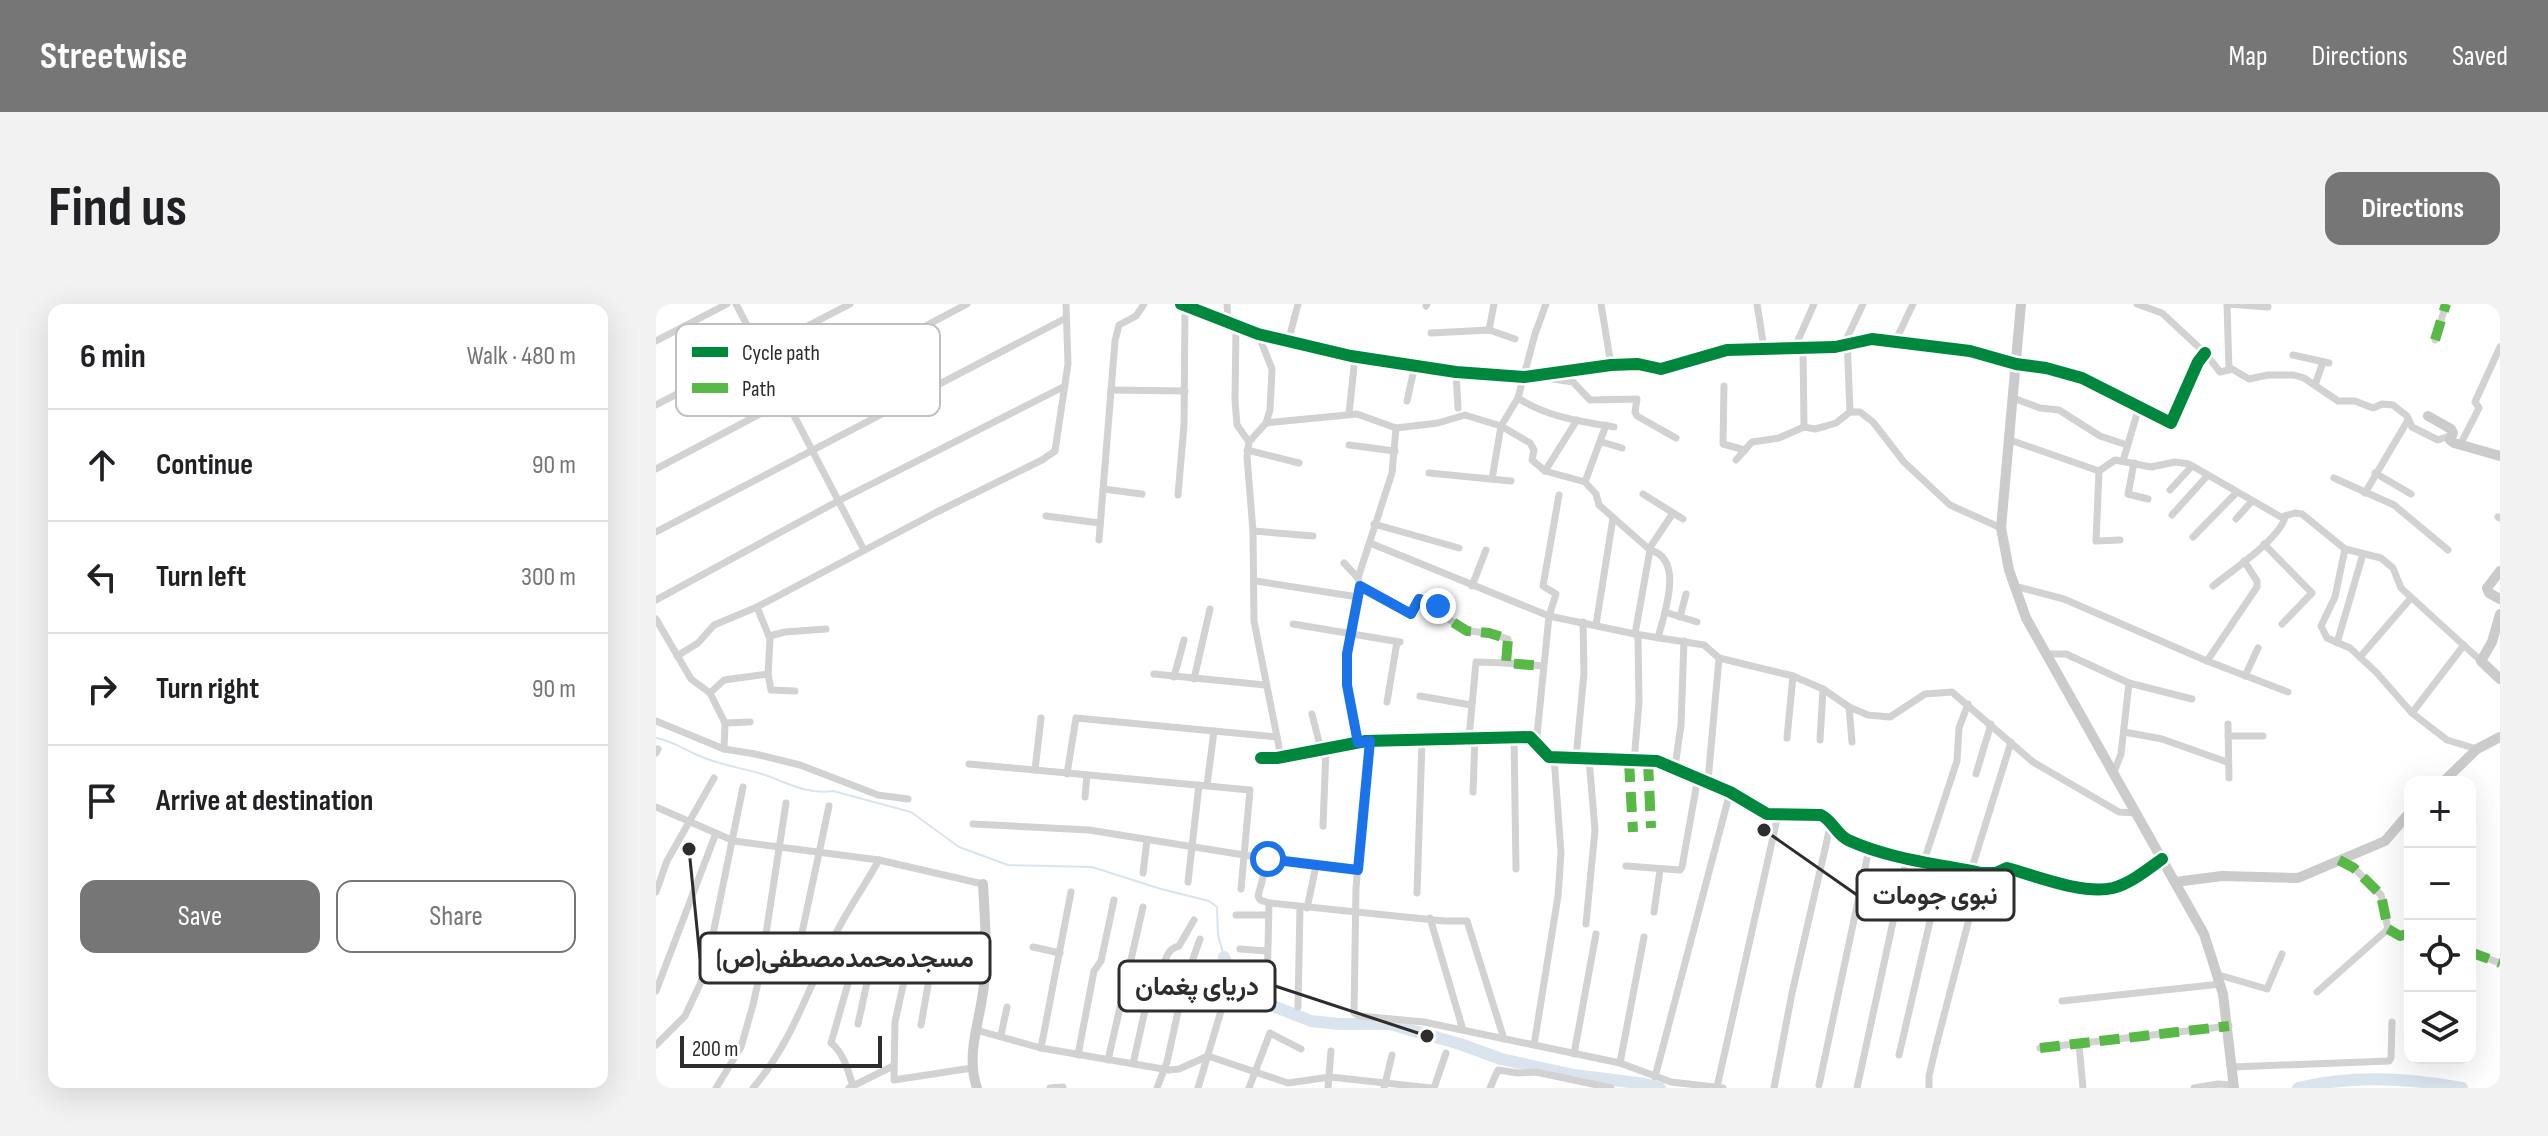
<!DOCTYPE html>
<meta charset="utf-8">
<style>
body{margin:0;font-family:"Sofia Sans Condensed",Vazirmatn,sans-serif;background:#f2f2f2;color:#202124}
.controls{position:absolute;right:24px;bottom:24px;display:grid;overflow:hidden;border-radius:16px;box-shadow:0 8px 32px #0002}
.controls button{width:72px;height:72px;display:grid;place-items:center;padding:0;border:0;border-bottom:2px solid #e0e0e0;background:#fff;color:#202124;font:40px sans-serif}
.scale{position:absolute;left:24px;bottom:20px;width:202px;box-sizing:border-box;padding-left:8px;border:4px solid #2d2d2d;border-top:0;font-size:22px;line-height:28px;white-space:nowrap;color:#2d2d2d;-webkit-text-stroke:6px #fff;paint-order:stroke}
.stop{position:absolute;width:24px;height:24px;margin:-18px;border:6px solid #1a73e8;border-radius:50%;background:#fff}
.stop.end{background:#1a73e8;border-color:#fff;box-shadow:0 2px 8px #0008}
.list{margin:0;padding:0;list-style:none}
h2{display:flex;justify-content:space-between;align-items:center;height:104px;margin:0;padding:0 32px;font-size:34px}
h2 small{font-size:26px;font-weight:400;color:#757577}
.list li{display:grid;grid-template-columns:52px 1fr auto;gap:24px;align-items:center;box-sizing:border-box;height:112px;padding:0 32px;border-top:2px solid #e0e0e0}
.list b{display:block;font-size:30px;white-space:nowrap}
.list em{font-size:26px;font-style:normal;color:#757577}
.actions{display:flex;gap:16px;padding:24px 32px}
.actions a{flex:1;padding:18px 0;border:2px solid #767676;border-radius:16px;text-align:center;font-size:28px;color:#767676}
.actions .main{background:#767676;color:#fff}
.icon{flex:none;width:44px;height:44px;fill:none;stroke:currentColor;stroke-width:2;stroke-linecap:round;stroke-linejoin:round}
.map{position:relative;flex:none;width:1844px;height:784px;overflow:hidden;border-radius:16px}
header{display:flex;align-items:center;gap:48px;box-sizing:border-box;height:112px;padding:0 40px;background:#767676;color:#fff}
header strong{font-size:38px}
nav{display:flex;gap:44px;margin-inline-start:auto;font-size:28px}
.intro{display:flex;align-items:center;justify-content:space-between;box-sizing:border-box;height:192px;padding:0 48px}
h1{margin:0;font-size:56px}
.button{padding:20px 36px;border-radius:16px;background:#767676;color:#fff;font-size:28px;font-weight:700}
main{display:flex;gap:48px;padding:0 48px}
aside{flex:1;background:#fff;border-radius:16px;box-shadow:0 8px 32px #0002}
.map>svg:first-child{display:block}
</style>
<header>
<strong>Streetwise</strong>
<nav><a>Map</a><a>Directions</a><a>Saved</a></nav>
</header>
<div class="intro"><h1>Find us</h1><a class="button">Directions</a></div>
<main>
<aside>
<h2>6 min<small>Walk · 480 m</small></h2>
<ul class="list">
<li><svg class="icon" aria-label="ahead" viewBox="0 0 24 24"><path d="M12 20V5M6 11l6-6 6 6"/></svg><div><b>Continue</b></div><em>90 m</em></li>
<li><svg class="icon" aria-label="left" viewBox="0 0 24 24"><path d="M17 20v-9H6M10 6l-5 5 5 5"/></svg><div><b>Turn left</b></div><em>300 m</em></li>
<li><svg class="icon" aria-label="right" viewBox="0 0 24 24"><path d="M7 20v-9h11M14 6l5 5-5 5"/></svg><div><b>Turn right</b></div><em>90 m</em></li>
<li><svg class="icon" aria-label="arrive" viewBox="0 0 24 24"><path d="M6 21V4h12l-3 4 3 4H6"/></svg><div><b>Arrive at destination</b></div></li>
</ul>
<div class="actions"><a class="main">Save</a><a>Share</a></div>
</aside>
<div class="map">
<svg width="1844" height="784" viewBox="0 0 1844 784">
<rect width="100%" height="100%" fill="#fff"/>
<g fill="none" stroke-linecap="round" stroke-linejoin="round">
<path stroke="#dae4ee" stroke-width="2" d="M0,434C16,436 30,447 46,453C65,461 86,464 106,470C130,478 151,491 177,487L255,508L303,543L352,561L436,563L505,585L553,597L561,603L562,631L568,653"/>
<g stroke="#dae4ee" stroke-width="12">
<path d="M568,653L577,677L602,696L655,717L683,720H734L804,740L845,755L918,771L989,780L1004,784"/>
<path d="M1642,784C1695,771 1753,774 1806,784"/>
</g>
<g stroke="#d2d2d2" stroke-width="7">
<path d="M80,0L208,246"/>
<path d="M525,0L602,30L695,52L800,68L868,73L955,61L982,60L1005,65L1071,46L1179,43L1216,35L1314,47L1360,60L1390,64L1426,74L1515,119L1542,58L1549,49"/>
<path d="M571,0L572,20"/>
<path d="M945,0L955,61"/>
<path d="M1101,0L1108,44"/>
<path d="M1481,0L1506,9L1549,49L1564,68L1576,65L1593,75L1612,71H1638L1648,74L1682,97H1699L1717,104L1726,100L1737,101L1751,112L1756,123L1782,136L1793,132"/>
<path d="M1571,0L1573,66"/>
<path d="M1571,0L1612,3"/>
<path d="M770,2L771,0"/>
<path d="M580,23L579,96L581,121L593,138L591,153L597,227L598,317L625,453"/>
<path d="M833,26L838,0"/>
<path d="M775,29L833,26L859,35"/>
<path d="M602,30L616,65L614,106L610,119"/>
<path d="M1779,36L1790,0"/>
<path d="M0,37L71,0"/>
<path d="M632,38L642,0"/>
<path d="M1239,38L1257,0"/>
<path d="M1139,43L1158,0"/>
<path d="M1147,43L1148,123"/>
<path d="M1637,51L1673,59"/>
<path d="M800,68L802,104"/>
<path d="M895,69L897,75L917,78L934,96L981,95L979,108L981,112L1020,134"/>
<path d="M1659,81L1667,58"/>
<path d="M1068,82L1067,140L1089,146"/>
<path d="M455,86L529,87"/>
<path d="M862,94C891,113 924,117 958,123"/>
<path d="M1357,94L1384,104L1403,106L1444,132L1471,141"/>
<path d="M751,97L759,61"/>
<path d="M0,101L194,0"/>
<path d="M1194,108L1191,34L1207,0"/>
<path d="M693,110L699,53"/>
<path d="M1354,136L1443,167"/>
<path d="M593,138L610,119L701,110L740,124L782,119L809,111L845,122L874,139L878,146L876,156L889,167L929,178L940,190L943,201L994,246C1029,255 1008,310 1002,334"/>
<path d="M946,138L966,144"/>
<path d="M693,141L739,147"/>
<path d="M1804,141L1823,104L1819,98L1844,43"/>
<path d="M591,146L643,159"/>
<path d="M1080,156L1096,138L1123,134L1148,123L1159,125L1170,122L1180,119L1194,108H1204L1217,118L1248,158L1294,201L1345,224"/>
<path d="M1467,157L1483,103"/>
<path d="M1478,159L1472,190L1492,195"/>
<path d="M0,165L311,0"/>
<path d="M889,167L921,116"/>
<path d="M773,169L855,177"/>
<path d="M1719,169L1755,190"/>
<path d="M1678,174L1738,201L1792,246"/>
<path d="M836,175L845,122L862,94L879,30L890,0"/>
<path d="M929,178L950,121"/>
<path d="M447,185L486,190"/>
<path d="M1514,186L1536,162"/>
<path d="M1709,189L1752,116"/>
<path d="M987,190L1027,215"/>
<path d="M522,191L528,121L529,2"/>
<path d="M1516,211L1552,171"/>
<path d="M390,212L444,219"/>
<path d="M1842,213L1844,214"/>
<path d="M1580,215L1596,197"/>
<path d="M718,220L803,244"/>
<path d="M597,227L657,232"/>
<path d="M0,228L410,14"/>
<path d="M1537,233L1581,188"/>
<path d="M443,236L459,37L463,21L480,12L488,0"/>
<path d="M1464,236L1440,237L1443,167L1459,156L1495,163L1519,158L1533,160L1625,213L1639,209L1646,210L1689,245L1725,254L1737,264L1745,284L1825,357"/>
<path d="M714,239L893,312L979,330L1048,341L1063,354L1137,372L1167,385L1193,403L1212,411L1234,413L1269,390L1296,388L1377,458L1463,508L1479,509"/>
<path d="M1608,240L1656,289L1626,320"/>
<path d="M993,245L1017,209"/>
<path d="M1689,245L1679,293L1665,322L1671,334L1694,344L1720,368L1756,409L1791,436L1821,445"/>
<path d="M688,259L702,274L704,282L755,310L763,295L782,302L795,317L811,327L833,329L852,335L850,359L887,362"/>
<path d="M702,274L736,169L740,124"/>
<path d="M600,277L702,293"/>
<path d="M816,282L830,246"/>
<path d="M1358,282L1408,295L1551,357L1632,388"/>
<path d="M1557,282C1575,267 1624,235 1629,213"/>
<path d="M0,296L182,197L409,82"/>
<path d="M101,303L114,335L112,370L115,386L139,387"/>
<path d="M1009,308L1041,318"/>
<path d="M1024,313L1030,290"/>
<path d="M0,315L35,375L54,389L69,419L68,445"/>
<path d="M637,320L744,338"/>
<path d="M940,321L957,214"/>
<path d="M113,332L129,328L170,325"/>
<path d="M1681,339L1707,250"/>
<path d="M1390,350H1410L1473,379L1536,395"/>
<path d="M21,352L42,339L58,321L101,303L279,209L386,156L399,147L412,60L410,0"/>
<path d="M1704,353L1755,294"/>
<path d="M1551,357L1601,283V277L1588,257"/>
<path d="M498,370L609,381"/>
<path d="M1589,372L1602,344"/>
<path d="M518,373L528,336"/>
<path d="M538,375L554,305"/>
<path d="M54,389L68,376L112,370"/>
<path d="M764,392L815,401"/>
<path d="M731,398L741,338"/>
<path d="M1193,403L1196,438"/>
<path d="M1756,409L1808,341"/>
<path d="M656,410L665,446"/>
<path d="M0,417L68,445L99,450L144,461L222,491L252,495"/>
<path d="M69,419L94,418"/>
<path d="M1572,420L1573,474"/>
<path d="M1468,428L1506,435L1571,458"/>
<path d="M1572,432H1607"/>
<path d="M858,433L860,565"/>
<path d="M813,434L820,358L850,359"/>
<path d="M1131,434L1137,372"/>
<path d="M1164,436L1167,385"/>
<path d="M714,437L700,584L698,709L704,712L768,718L964,759L1015,778L1067,784"/>
<path d="M702,439L691,381V350L704,282"/>
<path d="M880,441L893,312L900,290L887,282L903,191"/>
<path d="M0,449L2,445"/>
<path d="M605,454H621L710,437L874,433L893,453L1001,457L1074,488L1111,510L1165,511C1177,517 1180,530 1192,536C1233,555 1282,560 1325,569H1340L1351,564C1380,572 1427,591 1457,584C1475,579 1491,566 1506,555"/>
<path d="M920,454L928,369L927,318"/>
<path d="M978,458L983,398L982,333L979,330L994,246"/>
<path d="M313,460L594,486L585,585"/>
<path d="M1019,463L1025,421L1028,337"/>
<path d="M379,466L385,414"/>
<path d="M1458,468L1465,450L1473,379"/>
<path d="M411,470L420,414L621,433"/>
<path d="M1320,470L1335,420"/>
<path d="M1052,477L1063,354"/>
<path d="M551,481L558,427"/>
<path d="M817,488L819,434"/>
<path d="M429,493L431,471"/>
<path d="M0,503L78,537L223,556L327,580"/>
<path d="M317,520L433,526L588,551L702,566"/>
<path d="M667,522L670,445"/>
<path d="M612,555L602,592L604,596L613,599L788,617H811L848,735"/>
<path d="M1683,556L1698,564L1725,591L1732,625L1744,632L1754,629"/>
<path d="M1268,557L1301,457L1303,424L1312,400"/>
<path d="M970,562L1024,566L1026,563L1042,473"/>
<path d="M1315,567L1355,438"/>
<path d="M487,569L491,536"/>
<path d="M532,578L543,481"/>
<path d="M0,588L11,557L58,474"/>
<path d="M761,589L766,436"/>
<path d="M651,604L660,562"/>
<path d="M998,608L1004,566"/>
<path d="M580,611H612"/>
<path d="M774,614L807,726"/>
<path d="M930,620L939,526L933,455"/>
<path d="M178,632L203,641L330,651"/>
<path d="M377,643L404,649"/>
<path d="M255,645L239,718L238,776L316,764"/>
<path d="M584,645L611,647"/>
<path d="M1814,648L1844,659"/>
<path d="M163,666L141,659V652L173,502"/>
<path d="M591,666L611,668"/>
<path d="M1563,671L1611,685L1626,650"/>
<path d="M505,675C508,661 509,645 523,642L538,616"/>
<path d="M611,686L613,599"/>
<path d="M0,687L60,529"/>
<path d="M1661,688L1732,625"/>
<path d="M1406,697L1565,680"/>
<path d="M642,703L644,604"/>
<path d="M202,720L219,642"/>
<path d="M265,721L278,647"/>
<path d="M320,726L385,744L513,766L523,765L552,752L632,779L674,773L775,784"/>
<path d="M345,731L351,703"/>
<path d="M0,741L29,712L45,678L55,640L87,483"/>
<path d="M878,741L902,592L905,549L898,453"/>
<path d="M1423,741L1427,784"/>
<path d="M385,744L415,588"/>
<path d="M1384,744L1573,722"/>
<path d="M918,750L940,630"/>
<path d="M422,751L438,667L445,657L458,596"/>
<path d="M1243,751L1287,561"/>
<path d="M452,756L487,603"/>
<path d="M964,759L988,633"/>
<path d="M477,760L496,675L528,680"/>
<path d="M1576,763L1733,757L1735,754L1736,718"/>
<path d="M999,773L1074,488"/>
<path d="M1163,781L1213,545"/>
<path d="M197,782C192,767 188,749 175,739L203,641"/>
<path d="M1061,783L1122,511"/>
<path d="M0,784L2,782"/>
<path d="M60,784L85,743L97,701L104,669L130,499"/>
<path d="M97,784C136,739 152,684 179,631C192,605 209,581 223,556"/>
<path d="M193,784L237,762"/>
<path d="M394,784L407,783"/>
<path d="M501,784L511,758L528,680L544,635"/>
<path d="M542,784L568,697L575,686"/>
<path d="M593,784L614,729L645,745"/>
<path d="M672,784L675,747"/>
<path d="M728,784L736,751"/>
<path d="M778,784L790,749"/>
<path d="M834,784L842,766L862,769L880,768L955,784"/>
<path d="M1118,784L1136,689L1175,519"/>
<path d="M1201,784L1251,553"/>
<path d="M1273,784V772L1280,742L1325,569"/>
<path d="M1538,784L1562,780L1578,781"/>
</g>
<g stroke="#cbcbcb" stroke-width="10">
<path d="M1365,0L1345,224L1353,266L1370,314L1548,630L1567,690L1578,784"/>
<path d="M1772,112L1795,125L1797,129L1794,136L1798,139L1844,152"/>
<path d="M1844,267L1831,284L1833,289L1844,295"/>
<path d="M1844,310L1836,338L1825,357L1844,375"/>
<path d="M1787,478L1821,445L1844,433"/>
<path d="M1519,578L1566,572L1642,574L1729,537L1754,508"/>
<path d="M321,784C309,749 325,715 328,680C331,646 329,613 327,580"/>
</g>
<g stroke="#58b947" stroke-width="10" stroke-dasharray="20 10" stroke-linecap="butt">
<path d="M1779,36L1790,0"/>
<path d="M755,310L763,295L782,302L795,317L811,327L833,329L852,335L850,359L887,362"/>
<path d="M992,457L995,524"/>
<path d="M973,458L977,528"/>
<path d="M1683,556L1698,564L1725,591L1732,625L1744,632L1754,629"/>
<path d="M1814,648L1844,659"/>
<path d="M1384,744L1573,722"/>
</g>
<defs>
<g id="cycleway">
<path d="M525,0L602,30L695,52L800,68L868,73L955,61L982,60L1005,65L1071,46L1179,43L1216,35L1314,47L1360,60L1390,64L1426,74L1515,119L1542,58L1549,49"/>
<path d="M605,454H621L710,437L874,433L893,453L1001,457L1074,488L1111,510L1165,511C1177,517 1180,530 1192,536C1233,555 1282,560 1325,569H1340L1351,564C1380,572 1427,591 1457,584C1475,579 1491,566 1506,555"/>
</g>
</defs>
<use href="#cycleway" stroke="#fff" stroke-width="17"/>
<use href="#cycleway" stroke="#00873e" stroke-width="12"/>
</g>
<g fill="none" stroke-linecap="round" stroke-linejoin="round">
<path stroke="#1a73e8" stroke-width="10" d="M612,555L702,566L714,437L702,439L691,381V350L704,282L755,310L763,295L782,302"/>
</g>
<rect x="20" y="20" width="264" height="92" rx="12" fill="#fff" stroke="#c0c0c0" stroke-width="2"/>
<rect x="36" y="43" width="36" height="10" fill="#00873e"/>
<rect x="36" y="79" width="36" height="10" fill="#58b947"/>
<g font-size="22" fill="#2d2d2d">
<text x="86" y="56">Cycle path</text>
<text x="86" y="92">Path</text>
</g>
<path fill="none" stroke="#2d2d2d" stroke-width="3" d="M1108 526L1201 591M33 545L44 654M771 732L619 682"/>
<g fill="#2d2d2d" stroke="#fff" stroke-width="3">
<circle cx="1108" cy="526" r="8"/>
<circle cx="33" cy="545" r="8"/>
<circle cx="771" cy="732" r="8"/>
</g>
<g fill="#fff" stroke="#2d2d2d" stroke-width="3">
<rect x="1201" y="566" width="157" height="50" rx="8"/>
<rect x="44" y="629" width="290" height="50" rx="8"/>
<rect x="463" y="657" width="156" height="50" rx="8"/>
</g>
<g font-size="26" text-anchor="middle" font-weight="bold" fill="#2d2d2d">
<text x="1279" y="600">نبوی جومات</text>
<text x="189" y="663">مسجدمحمدمصطفی(ص)</text>
<text x="541" y="691">دریای پغمان</text>
</g>
</svg>
<div class="controls">
<button>+</button>
<button>−</button>
<button><svg class="icon" aria-label="locate" viewBox="0 0 24 24"><circle cx="12" cy="12" r="6"/><path d="M12 2v4M12 18v4M2 12h4M18 12h4"/></svg></button>
<button><svg class="icon" aria-label="layers" viewBox="0 0 24 24"><path d="M12 4l9 5-9 5-9-5zM3 14l9 5 9-5"/></svg></button>
</div>
<div class="scale">200 m</div>
<div class="stop" style="left:612px;top:555px"></div>
<div class="stop end" style="left:782px;top:302px"></div>
</div>
</main>
